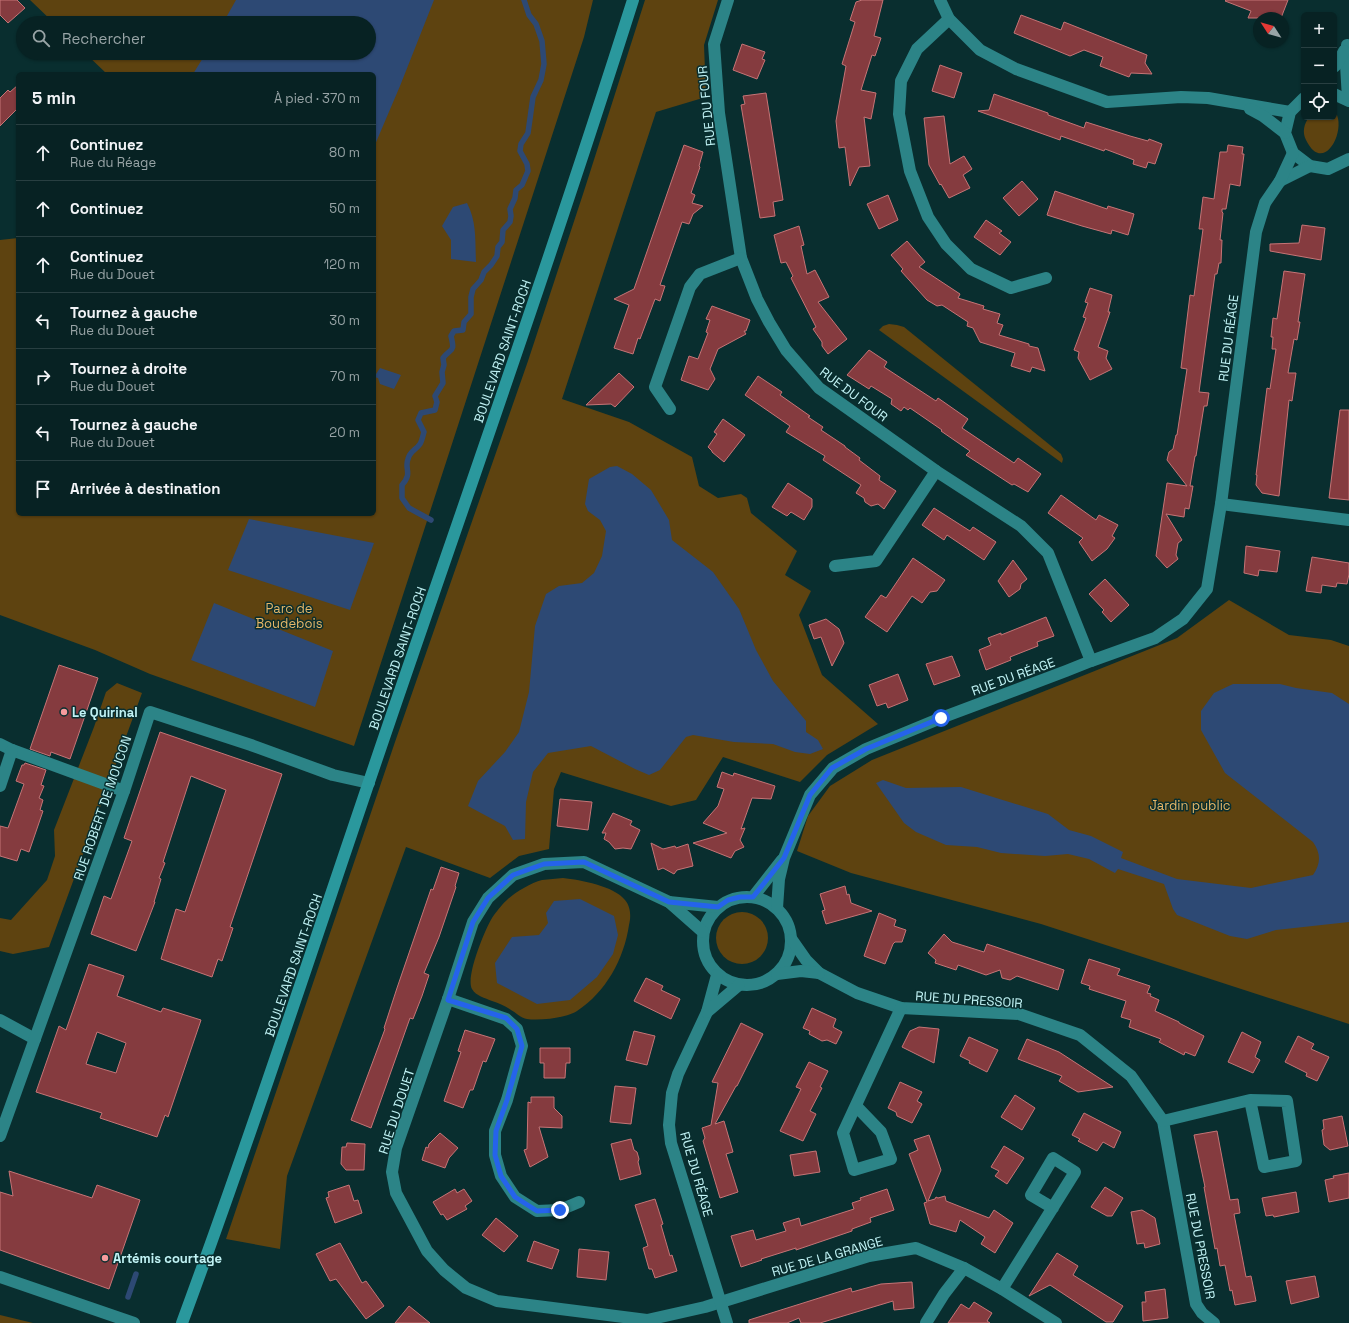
<!DOCTYPE html>
<html lang="fr">
<meta charset="utf-8">
<style>
body{margin:0;font-family:"Space Grotesk",sans-serif;background:#102a2b;color:#f1f3f6}
.controls{position:absolute;right:12px;top:12px;display:grid;overflow:hidden;border-radius:6px;box-shadow:0 1px 3px #0004}
.controls button{width:36px;height:36px;display:grid;place-items:center;padding:0;border:0;border-bottom:1px solid #283f41;background:#072223;color:#f1f3f6;font:20px sans-serif}
.compass{position:absolute;left:1253px;top:12px;width:36px;height:36px;border-radius:50%;background:#072223;box-shadow:0 1px 3px #0004;rotate:306deg}
.stop{position:absolute;width:12px;height:12px;margin:-9px;border:3px solid #2563eb;border-radius:50%;background:#fff}
.stop.end{background:#2563eb;border-color:#fff;box-shadow:0 1px 4px #0008}
.list{margin:0;padding:0;list-style:none}
h2{display:flex;justify-content:space-between;align-items:center;height:52px;margin:0;padding:0 16px;font-size:17px}
h2 small{font-size:13px;font-weight:400;color:#98a4a6}
.list li{display:grid;grid-template-columns:26px 1fr auto;gap:12px;align-items:center;box-sizing:border-box;height:56px;padding:0 16px;border-top:1px solid #283f41}
.list b{display:block;font-size:15px;white-space:nowrap}
.list p{margin:0;font-size:13px;white-space:nowrap;color:#98a4a6}
.list em{font-size:13px;font-style:normal;color:#98a4a6}
.icon{flex:none;width:22px;height:22px;fill:none;stroke:currentColor;stroke-width:2;stroke-linecap:round;stroke-linejoin:round}
.map{position:relative;flex:none;width:1349px;height:1323px;overflow:hidden}
.search{position:absolute;background:#072223;box-shadow:0 1px 3px #0004;left:16px;top:16px;width:360px;height:44px;display:flex;align-items:center;gap:10px;box-sizing:border-box;padding:0 14px;border-radius:22px;color:#98a4a6;font-size:15px}
.panel{position:absolute;background:#072223;box-shadow:0 1px 3px #0004;left:16px;top:72px;width:360px;height:444px;border-radius:6px}
.map>svg:first-child{display:block}
</style>
<div class="map">
<svg width="1349" height="1323" viewBox="0 0 1349 1323">
<rect width="100%" height="100%" fill="#092e2f"/>
<g fill="#5e4310">
<path d="M30,0H593L584,37L354,746L150,674L95,650L0,615V240L18,238V514H374V74H107L85,53H369V23H54Z"/>
<path d="M645,0H718L704,45L706,97L656,112L562,399L629,422L692,457L699,486L718,498L741,494L747,498L751,513L797,551L785,575L811,591L799,615L822,675L878,724L827,755L800,782L723,757L696,800L671,806L561,772L554,789L549,849L519,856L490,878L406,847L287,1176L280,1249L226,1239L395,742L528,361L584,191Z"/>
<path d="M1334,110C1349,127 1324,177 1306,140C1302,132 1304,124 1309,117H1334Z"/>
<path d="M889,324L897,325L904,327L1061,454L1063,459L1062,463L879,330L883,326Z"/>
<path d="M1229,600L1289,635L1331,640L1349,646V1024L1041,924L851,873L797,851L808,816L830,786L872,760L1177,638Z"/>
<path d="M117,683L142,693L49,947L13,954L0,951V918L11,920L47,880L55,856L54,830L94,727L106,692Z"/>
<path d="M563,878C581,880 614,886 625,900C631,907 631,917 629,925C624,959 606,992 577,1011C566,1018 539,1021 527,1019C520,1018 517,1013 511,1010C506,1006 498,1003 492,1001C485,998 476,996 472,989C465,977 486,926 494,915C498,910 503,903 508,899C517,891 531,883 542,880C549,879 556,879 563,878Z"/>
<circle cx="742" cy="938" r="26"/>
<path d="M0,1315L33,1323H0Z"/>
</g>
<g fill="#2d4974">
<path d="M236,0H434L400,86L374,147V74H193L206,53H369V23H223Z"/>
<path d="M467,203C477,222 475,241 476,262L451,259V240L442,226L453,207Z"/>
<path d="M380,368L401,375L394,389L380,384L378,378L374,377Z"/>
<path d="M617,466L632,474L651,490L669,520L672,540L713,572L739,609L756,650L773,681L806,721V732L818,740L823,749L810,754L795,752L773,744L734,742L693,735L686,737L660,770L649,775L635,769L591,746L548,753L533,772L526,802L525,839L513,840L505,826L468,806L478,781L505,752L519,732L529,692L535,626L546,594L559,586L582,583L594,573L602,556L606,531L600,520L588,511L585,504L589,479L610,467Z"/>
<path d="M249,519L374,543L350,610L228,570Z"/>
<path d="M214,603L333,651L315,707L191,660Z"/>
<path d="M1233,684H1280L1296,688L1332,693L1349,704V922L1276,930L1247,939L1230,936L1177,915L1173,909L1164,884L1118,869L1115,873L1089,859L1068,854L1045,856L1001,853L977,847L946,845L916,832L904,823L876,783L883,780L906,788L961,787L1048,814L1069,830L1091,836L1123,852L1121,858L1177,879L1251,888L1313,875C1321,863 1321,854 1313,842L1225,773L1201,730V711L1214,693Z"/>
<path d="M580,899L614,916L618,935L613,954L597,977L570,1000L537,1004L497,983L495,963L512,937L539,935L548,923L546,913L554,901Z"/>
</g>
<g fill="none" stroke-linecap="round" stroke-linejoin="round">
<g stroke="#2d4974" stroke-width="5.5">
<path d="M431,520L409,508L402,498V485C413,473 404,469 408,459C410,451 416,450 420,444C422,441 423,435 424,432L418,420L421,413L435,410L437,402L435,396L443,383L442,372L444,365L443,358C452,347 455,353 451,336L454,331L463,330L464,322L471,314V297L473,289L481,280L484,272L491,265L497,256L498,247L502,242L503,230L510,222L511,216L510,209L515,198L516,190L522,185L528,171L527,164L520,151L521,144L528,133L533,97L541,80L544,64L542,41L536,24L529,15L524,0"/>
<path d="M128,1297L136,1274"/>
</g>
</g>
<g fill="#853b3f" stroke="#c57476" fill-rule="evenodd">
<path d="M0,0H17L25,8L8,23L0,15Z"/>
<path d="M862,0H883L874,36L881,38L875,56L872,55L861,90L876,93L871,119L864,117L870,166L859,167L850,186L845,147L839,148L836,121L846,66L842,64L855,22L850,20L856,2Z"/>
<path d="M1226,0H1288L1281,18H1248L1251,11L1225,1Z"/>
<path d="M1021,15L1061,30L1064,22L1147,55L1145,63L1152,74L1131,73L1129,77L1100,66L1103,57L1084,50L1070,56L1014,33Z"/>
<path d="M742,44L765,52L762,59L765,60L757,79L733,70Z"/>
<path d="M940,65L962,73L954,98L932,91Z"/>
<path d="M18,85V108L0,126V98L8,90L10,92Z"/>
<path d="M766,93L783,200L773,202L775,216L760,218L741,105L745,104L743,96Z"/>
<path d="M994,94L1048,113V115L1084,128L1086,122L1130,136L1148,141L1149,139L1162,144L1155,164L1148,162L1146,168L1133,164L1134,160L1105,149L1104,151L1061,136L1060,140L978,111L989,110Z"/>
<path d="M944,116L950,164L964,156L972,169L963,175L970,188L949,198L941,184L940,185L929,165L924,118Z"/>
<path d="M684,145L703,152L699,166L700,167L691,193L695,195L692,203L703,206L693,214L689,224L682,222L660,285L665,286L660,301L655,299L640,339L638,338L633,354L614,348L629,305L614,299L634,289Z"/>
<path d="M1228,145L1243,147L1242,154H1244L1240,186L1230,184L1226,209H1222V212L1223,213L1220,240H1222L1221,263H1219L1217,274H1215L1199,392L1209,393L1207,406H1204L1196,456H1195L1190,486H1193L1189,509L1185,508L1184,517L1166,514L1182,540L1178,543L1176,555L1178,559L1167,568L1156,556L1167,483L1187,486L1167,460L1169,452L1173,449L1176,435H1177L1187,369L1181,368L1190,295L1194,296L1203,229H1199L1203,197L1214,199L1220,152H1227Z"/>
<path d="M1022,181L1038,199L1019,216L1003,198Z"/>
<path d="M1055,191L1107,209L1108,206L1134,214L1128,235L1112,230L1111,234L1082,226L1047,215Z"/>
<path d="M888,195L898,220L879,229L867,204Z"/>
<path d="M986,220L1002,231L999,233L1011,242L1000,255L974,237Z"/>
<path d="M1302,225L1325,228L1321,260L1270,251V244L1299,243Z"/>
<path d="M799,226L804,245L801,246L807,274L815,270L829,297L818,302L847,339L828,354L822,346V342L813,329L816,327L791,278L793,276L786,262L781,263L774,235Z"/>
<path d="M907,241L925,262L919,267L960,294L958,298L984,306L983,309L1000,314L997,323L1003,325L999,335L1029,344V346L1038,348L1045,371L1032,367L1030,372L1011,366L1015,353L980,342L973,328L967,326L968,322L942,305L937,306L927,300L901,271L903,269L891,255Z"/>
<path d="M1284,271L1305,274L1298,322H1300L1297,340L1294,339L1288,373H1296L1292,401L1289,400L1279,496L1262,493L1256,485L1257,475H1256L1267,388L1270,389L1276,349H1272L1273,337H1271L1273,318L1277,319Z"/>
<path d="M1090,288L1112,295L1108,312H1110L1098,347L1108,351L1106,358L1112,369L1090,380L1078,358L1079,352L1074,350L1086,318L1083,317L1088,303L1085,302Z"/>
<path d="M712,306L750,320L746,331H744L746,334L718,349L710,369L715,379L708,390L681,380L689,356L698,359L708,333L706,332L710,320L706,319Z"/>
<path d="M869,350L887,362L884,367L936,401L938,398L968,419L962,428L1014,463L1018,458L1041,474L1028,492L1014,484L1012,485L966,455L970,451L941,431L942,430L910,408L908,410L904,407L901,411L891,404L892,399L871,386L869,389L847,375Z"/>
<path d="M619,373L634,387L615,407L611,404L586,405Z"/>
<path d="M758,376L782,392L780,395L810,416L808,417L823,427L821,430L845,446V447L860,458L859,460L880,476L879,480L896,491L884,509L878,504L871,506L865,502L864,498L856,493L861,485L823,460L825,456L786,432L790,426L745,395Z"/>
<path d="M1340,410H1349V500L1329,498Z"/>
<path d="M723,419L745,435L724,462L712,452V451L708,447L717,434L714,432Z"/>
<path d="M788,483L812,499V507L804,520L791,512L787,516L772,507Z"/>
<path d="M1061,495L1096,520L1099,515L1118,525L1112,536L1115,538L1107,549L1092,561L1079,542L1083,538L1048,513Z"/>
<path d="M934,508L970,531L973,527L996,542L984,560L947,535L944,540L922,525Z"/>
<path d="M1246,546L1280,551L1277,572L1259,570L1258,576L1244,573Z"/>
<path d="M1312,557L1349,563V574L1347,584L1337,583L1336,587L1322,585L1321,593L1306,591Z"/>
<path d="M913,558L945,580L937,591L930,592L922,603L912,596L887,632L865,617L881,595L886,598Z"/>
<path d="M1013,560L1027,579L1021,584L1020,589L1009,597L998,581Z"/>
<path d="M1105,579L1129,605L1111,622L1102,612L1104,610L1089,594Z"/>
<path d="M1046,617L1054,636L1037,642L1038,646L1010,657L1011,660L986,670L979,650L991,645L988,638L1001,633V635Z"/>
<path d="M826,619L839,629L844,643L832,666L821,637L814,639L809,625Z"/>
<path d="M952,656L960,676L934,685L926,664Z"/>
<path d="M59,665L98,678L70,759L51,752L50,756L30,749Z"/>
<path d="M898,674L908,700L888,708L886,703L877,706L869,685Z"/>
<path d="M160,732L282,774L230,927L233,928L222,961L218,959L212,977L161,959L176,909L185,912L226,790L191,776L163,862L165,863L159,878L161,879L154,902H155L136,951L91,934L104,896L111,899L132,841L124,838Z"/>
<path d="M25,763L46,770L41,785L44,786L39,798L43,800L40,810L43,811L29,852L21,849L17,861L0,856V826L8,828L24,784L16,781L22,765H24Z"/>
<path d="M722,772L733,776L734,773L775,786L771,799L752,798L741,829L745,828L740,840L744,847L735,851L731,858L693,843L727,833L703,823L718,806L724,789L717,787Z"/>
<path d="M560,799L592,802L588,830L557,826Z"/>
<path d="M613,813L632,821L630,825L640,830L631,849L623,848L615,849L609,842L604,839L606,833H602Z"/>
<path d="M651,843L663,849L675,846L676,848L688,844L693,866L677,870L674,874L663,868L658,870Z"/>
<path d="M441,867L459,873L455,886L456,887L439,937L424,973L429,975L422,996L413,1019L410,1018L371,1128L351,1120L385,1029L384,1028L397,988L431,889L433,890Z"/>
<path d="M845,886L847,895L849,894L851,903L872,911L826,924L822,911L825,910L820,894Z"/>
<path d="M879,913L896,920L894,926L906,930L902,942H895L893,944L885,964L864,956Z"/>
<path d="M944,934L952,942L984,952L987,944L1064,970L1058,990L1017,976L1010,980L1002,978L1000,970L986,975L958,965L956,970L935,963L936,960L928,953Z"/>
<path d="M1089,959L1120,969L1117,975L1150,986L1147,993L1151,994L1150,996L1159,1000L1155,1011L1179,1022V1023L1204,1036L1195,1056L1185,1052L1184,1055L1159,1042L1161,1039L1129,1027L1131,1020L1121,1017L1126,1001L1089,989L1090,986L1081,983Z"/>
<path d="M89,964L124,976L117,996L161,1012L163,1008L201,1020L168,1117L165,1115L157,1137L100,1118L102,1113L36,1092L59,1026L66,1030ZM97,1032L126,1043L116,1073L86,1064Z"/>
<path d="M646,978L663,986L661,990L680,999L671,1019L634,1001Z"/>
<path d="M812,1008L836,1019L833,1027L842,1032L836,1044L827,1040L822,1041L809,1034L810,1031L803,1028Z"/>
<path d="M741,1023L763,1034L737,1086H736L715,1124L724,1121L733,1152L726,1154L738,1192L720,1198L703,1141L705,1138L702,1128L711,1125L718,1083L712,1082Z"/>
<path d="M919,1027L939,1029L934,1063L902,1047L910,1031Z"/>
<path d="M465,1030L495,1039L486,1062L483,1061L473,1090H470L463,1108L444,1101L461,1052L458,1051Z"/>
<path d="M634,1031L655,1036L647,1065L626,1060Z"/>
<path d="M1242,1032L1261,1042L1255,1057L1260,1060L1253,1073L1228,1062Z"/>
<path d="M1298,1036L1314,1044L1311,1049L1329,1057L1317,1081L1306,1076L1307,1073L1285,1062Z"/>
<path d="M969,1037L998,1050L987,1072L969,1063L970,1061L960,1056Z"/>
<path d="M1027,1039L1059,1052L1113,1087L1078,1092L1059,1081L1062,1076L1018,1059Z"/>
<path d="M540,1048H570V1063H566L565,1078H544V1063H540Z"/>
<path d="M809,1062L828,1071L820,1087L822,1088L810,1111L816,1114L803,1141L780,1131L801,1089L796,1087Z"/>
<path d="M900,1082L922,1092L917,1101L922,1104L912,1123L897,1116L896,1112L888,1108Z"/>
<path d="M615,1086L636,1088L631,1124L610,1122Z"/>
<path d="M1015,1095L1035,1108L1022,1130L1001,1117Z"/>
<path d="M531,1097H554V1108L562,1116V1128L539,1127L548,1157L530,1167L524,1150L527,1149L528,1102L531,1103Z"/>
<path d="M1084,1113L1121,1132L1114,1148L1103,1142L1097,1151L1078,1141L1080,1139L1072,1135Z"/>
<path d="M1342,1116L1348,1146L1330,1150L1324,1145L1322,1130L1324,1129L1323,1120Z"/>
<path d="M1217,1131L1230,1200L1238,1199L1240,1213L1234,1214L1246,1277L1251,1276L1256,1301L1235,1305L1232,1290L1230,1291L1225,1265L1220,1266L1217,1248L1215,1249L1204,1187H1205L1194,1135Z"/>
<path d="M440,1133L458,1148L449,1158L445,1168L422,1160L426,1147L428,1148L429,1144Z"/>
<path d="M929,1135L941,1170L928,1201L935,1199L936,1197L938,1198L945,1196L946,1201L989,1218L994,1210L1013,1223L995,1253L981,1244L985,1237L960,1220L956,1232L930,1224L924,1203L927,1202L909,1154L918,1150L914,1140Z"/>
<path d="M631,1139L634,1150L637,1152L639,1159L638,1162L641,1174L620,1180L611,1144Z"/>
<path d="M347,1143L365,1144L364,1170H346L341,1164L342,1147H346Z"/>
<path d="M1004,1146L1024,1158L1007,1184L995,1176L999,1171L991,1167Z"/>
<path d="M816,1151L820,1172L794,1176L790,1155Z"/>
<path d="M9,1171L92,1198L97,1185L140,1200L109,1289L0,1250V1192L13,1196Z"/>
<path d="M1349,1173V1198L1329,1202L1325,1180L1334,1178L1333,1176Z"/>
<path d="M349,1185L354,1201L358,1200L362,1213L335,1223L326,1198L329,1197L328,1192Z"/>
<path d="M1105,1187L1123,1198L1112,1216H1107L1091,1207Z"/>
<path d="M455,1189L457,1193L464,1189L472,1201L465,1206L467,1209L447,1220L443,1214L441,1215L433,1202Z"/>
<path d="M887,1189L894,1210L870,1218L871,1222L852,1229V1231L796,1250V1248L761,1259L762,1260L741,1267L731,1236L753,1230L756,1240L786,1231L783,1223L799,1218L801,1226L854,1209L852,1203L861,1200L860,1198Z"/>
<path d="M1296,1192L1299,1212L1274,1217L1273,1215L1266,1216L1262,1198Z"/>
<path d="M655,1199L663,1224L661,1225L670,1256L672,1255L677,1271L655,1278L652,1269H649L643,1248L648,1246L635,1205Z"/>
<path d="M1142,1210L1155,1218L1160,1244L1145,1248L1144,1243L1137,1244L1131,1212Z"/>
<path d="M496,1218L518,1236L504,1252L482,1235Z"/>
<path d="M534,1241L559,1250L552,1269L527,1261Z"/>
<path d="M340,1243L362,1283L366,1281L384,1306L366,1319L336,1279L330,1281L316,1254Z"/>
<path d="M579,1249L609,1252L606,1280L577,1277Z"/>
<path d="M1057,1253L1078,1266L1073,1275L1123,1306L1113,1322H1106L1050,1285L1029,1296Z"/>
<path d="M1315,1276L1319,1297L1291,1304L1286,1281Z"/>
<path d="M912,1282L914,1308L894,1310L893,1301L820,1323H801L799,1318L787,1323H749V1320L851,1288L852,1292L881,1284Z"/>
<path d="M1165,1289L1168,1318L1143,1321L1142,1302H1146L1145,1292Z"/>
<path d="M974,1302L992,1313L987,1321L990,1323H948L961,1304L969,1309Z"/>
<path d="M409,1306L430,1323H395Z"/>
</g>
<g fill="none" stroke-linecap="round" stroke-linejoin="round">
<g stroke="#2c8487" stroke-width="12">
<path d="M728,0L714,44L719,113L741,258L757,299L769,322L786,350L819,388L936,471L1021,526L1048,553L1091,661"/>
<path d="M940,0L949,19L980,50L1016,69L1107,102L1181,97L1208,98L1290,112"/>
<path d="M949,19L917,49L901,81L899,114L910,171L928,217L946,244L971,269L1011,288L1046,278"/>
<path d="M1347,45L1346,65L1348,99"/>
<path d="M1334,67L1337,64L1344,51"/>
<path d="M1334,94L1349,101"/>
<path d="M1304,98L1290,112L1285,133L1293,153L1310,166L1328,169L1349,159"/>
<path d="M1250,109L1263,116L1285,133"/>
<path d="M1280,181L1310,166"/>
<path d="M670,409L655,387L690,287L700,274L741,258"/>
<path d="M1221,504L1349,520"/>
<path d="M835,566L876,561L936,471"/>
<path d="M0,744L12,750L124,791"/>
<path d="M0,786L12,750"/>
<circle cx="747" cy="941" r="44"/>
<path d="M753,897L782,860"/>
<path d="M669,902L718,907"/>
<path d="M777,908L779,879L784,858L810,795L833,768L866,749L941,718L1066,671L1091,661L1155,638L1183,619L1207,589L1221,504L1256,232L1265,203L1280,181L1293,153"/>
<path d="M703,932L669,902L584,862L544,864L513,875L488,898L473,922L448,999L396,1148L392,1172L396,1193L427,1251L444,1270L466,1288L497,1301L647,1320L705,1307L869,1256L916,1248L964,1268L1002,1289L1056,1323"/>
<path d="M792,940L806,960L819,973L857,993L901,1008L1019,1014L1080,1035L1131,1076L1163,1121L1196,1304L1202,1313L1214,1323"/>
<path d="M777,974L801,971L819,973"/>
<path d="M717,975L707,1012L678,1074L672,1093L669,1125L671,1143L727,1323"/>
<path d="M448,999L506,1019L517,1029L522,1046L507,1100L495,1131V1155L501,1176L515,1197L537,1211L560,1210L579,1202"/>
<path d="M707,1012L739,985"/>
<path d="M0,1020L35,1039"/>
<path d="M856,1106L881,1132L891,1159L854,1170L843,1133L901,1008"/>
<path d="M1163,1121L1250,1100L1264,1167L1296,1161L1287,1101L1250,1100"/>
<path d="M0,1136L124,791L150,712L251,745L333,775L369,783"/>
<path d="M0,1277L134,1323"/>
<path d="M1002,1289L1075,1172L1053,1158L1031,1195L1053,1208"/>
<path d="M926,1323L944,1294L964,1268"/>
</g>
<path stroke="#2a989d" stroke-width="12" d="M182,1323C255,1125 320,925 388,726C471,484 556,243 633,0"/>
</g>
<g fill="none" stroke-linecap="round" stroke-linejoin="round">
<path stroke="#2563eb" stroke-width="5" d="M560,1210L537,1211L515,1197L501,1176L495,1155L496,1131L507,1100L522,1046L517,1029L506,1018L448,1000L473,922L488,898L513,875L544,864L584,862L669,902L718,907L728,900L740,897H753L784,858L810,795L832,768L866,749L941,718"/>
</g>
<g fill="#f59b9d" stroke="#092e2f" stroke-width="1.5">
<circle cx="64" cy="712" r="4"/>
<circle cx="105" cy="1258" r="4"/>
</g>
<g text-anchor="middle" stroke-width="3" stroke-linejoin="round" paint-order="stroke">
<g font-size="13" fill="#c1f3f5" stroke="#092e2f">
<text transform="translate(706 106) rotate(-96)" y="5">RUE DU FOUR</text>
<text transform="translate(1228 338) rotate(-83)" y="5">RUE DU RÉAGE</text>
<text transform="translate(502 351) rotate(-71)" y="5">BOULEVARD SAINT-ROCH</text>
<text transform="translate(854 394) rotate(37)" y="5">RUE DU FOUR</text>
<text transform="translate(397 658) rotate(-71)" y="5">BOULEVARD SAINT-ROCH</text>
<text transform="translate(1013 676) rotate(-20)" y="5">RUE DU RÉAGE</text>
<text transform="translate(102 808) rotate(-71)" y="5">RUE ROBERT DE MOUCON</text>
<text transform="translate(293 965) rotate(-71)" y="5">BOULEVARD SAINT-ROCH</text>
<text transform="translate(969 999) rotate(4)" y="5">RUE DU PRESSOIR</text>
<text transform="translate(396 1111) rotate(-72)" y="5">RUE DU DOUET</text>
<text transform="translate(697 1174) rotate(74)" y="5">RUE DU RÉAGE</text>
<text transform="translate(1201 1246) rotate(79)" y="5">RUE DU PRESSOIR</text>
<text transform="translate(827 1256) rotate(-16)" y="5">RUE DE LA GRANGE</text>
</g>
<g font-size="13" fill="#e5b668" stroke="#092e2f">
<text x="289" y="613">Parc de<tspan x="289" dy="15">Boudebois</tspan></text>
<text x="1190" y="810">Jardin public</text>
</g>
<g font-size="13" font-weight="bold" fill="#c1f3f5" stroke="#092e2f" text-anchor="start">
<text x="72" y="717">Le Quirinal</text>
<text x="113" y="1263">Artémis courtage</text>
</g>
</g>
</svg>
<div class="controls">
<button>+</button>
<button>−</button>
<button><svg class="icon" aria-label="locate" viewBox="0 0 24 24"><circle cx="12" cy="12" r="6"/><path d="M12 2v4M12 18v4M2 12h4M18 12h4"/></svg></button>
</div>
<svg class="compass" viewBox="-18 -18 36 36"><path d="M0-13l5 13h-10z" fill="#e53935"/><path d="M0 13l5-13h-10z" fill="#98a4a6"/></svg>
<div class="stop" style="left:941px;top:718px"></div>
<div class="stop end" style="left:560px;top:1210px"></div>
<div class="search"><svg class="icon" aria-label="search" viewBox="0 0 24 24"><circle cx="10" cy="10" r="6"/><path d="M15 15l6 6"/></svg>Rechercher</div>
<section class="panel">
<h2>5 min<small>À pied · 370 m</small></h2>
<ul class="list">
<li><svg class="icon" aria-label="ahead" viewBox="0 0 24 24"><path d="M12 20V5M6 11l6-6 6 6"/></svg><div><b>Continuez</b><p>Rue du Réage</p></div><em>80 m</em></li>
<li><svg class="icon" aria-label="ahead" viewBox="0 0 24 24"><path d="M12 20V5M6 11l6-6 6 6"/></svg><div><b>Continuez</b></div><em>50 m</em></li>
<li><svg class="icon" aria-label="ahead" viewBox="0 0 24 24"><path d="M12 20V5M6 11l6-6 6 6"/></svg><div><b>Continuez</b><p>Rue du Douet</p></div><em>120 m</em></li>
<li><svg class="icon" aria-label="left" viewBox="0 0 24 24"><path d="M17 20v-9H6M10 6l-5 5 5 5"/></svg><div><b>Tournez à gauche</b><p>Rue du Douet</p></div><em>30 m</em></li>
<li><svg class="icon" aria-label="right" viewBox="0 0 24 24"><path d="M7 20v-9h11M14 6l5 5-5 5"/></svg><div><b>Tournez à droite</b><p>Rue du Douet</p></div><em>70 m</em></li>
<li><svg class="icon" aria-label="left" viewBox="0 0 24 24"><path d="M17 20v-9H6M10 6l-5 5 5 5"/></svg><div><b>Tournez à gauche</b><p>Rue du Douet</p></div><em>20 m</em></li>
<li><svg class="icon" aria-label="arrive" viewBox="0 0 24 24"><path d="M6 21V4h12l-3 4 3 4H6"/></svg><div><b>Arrivée à destination</b></div></li>
</ul>
</section>
</div>
